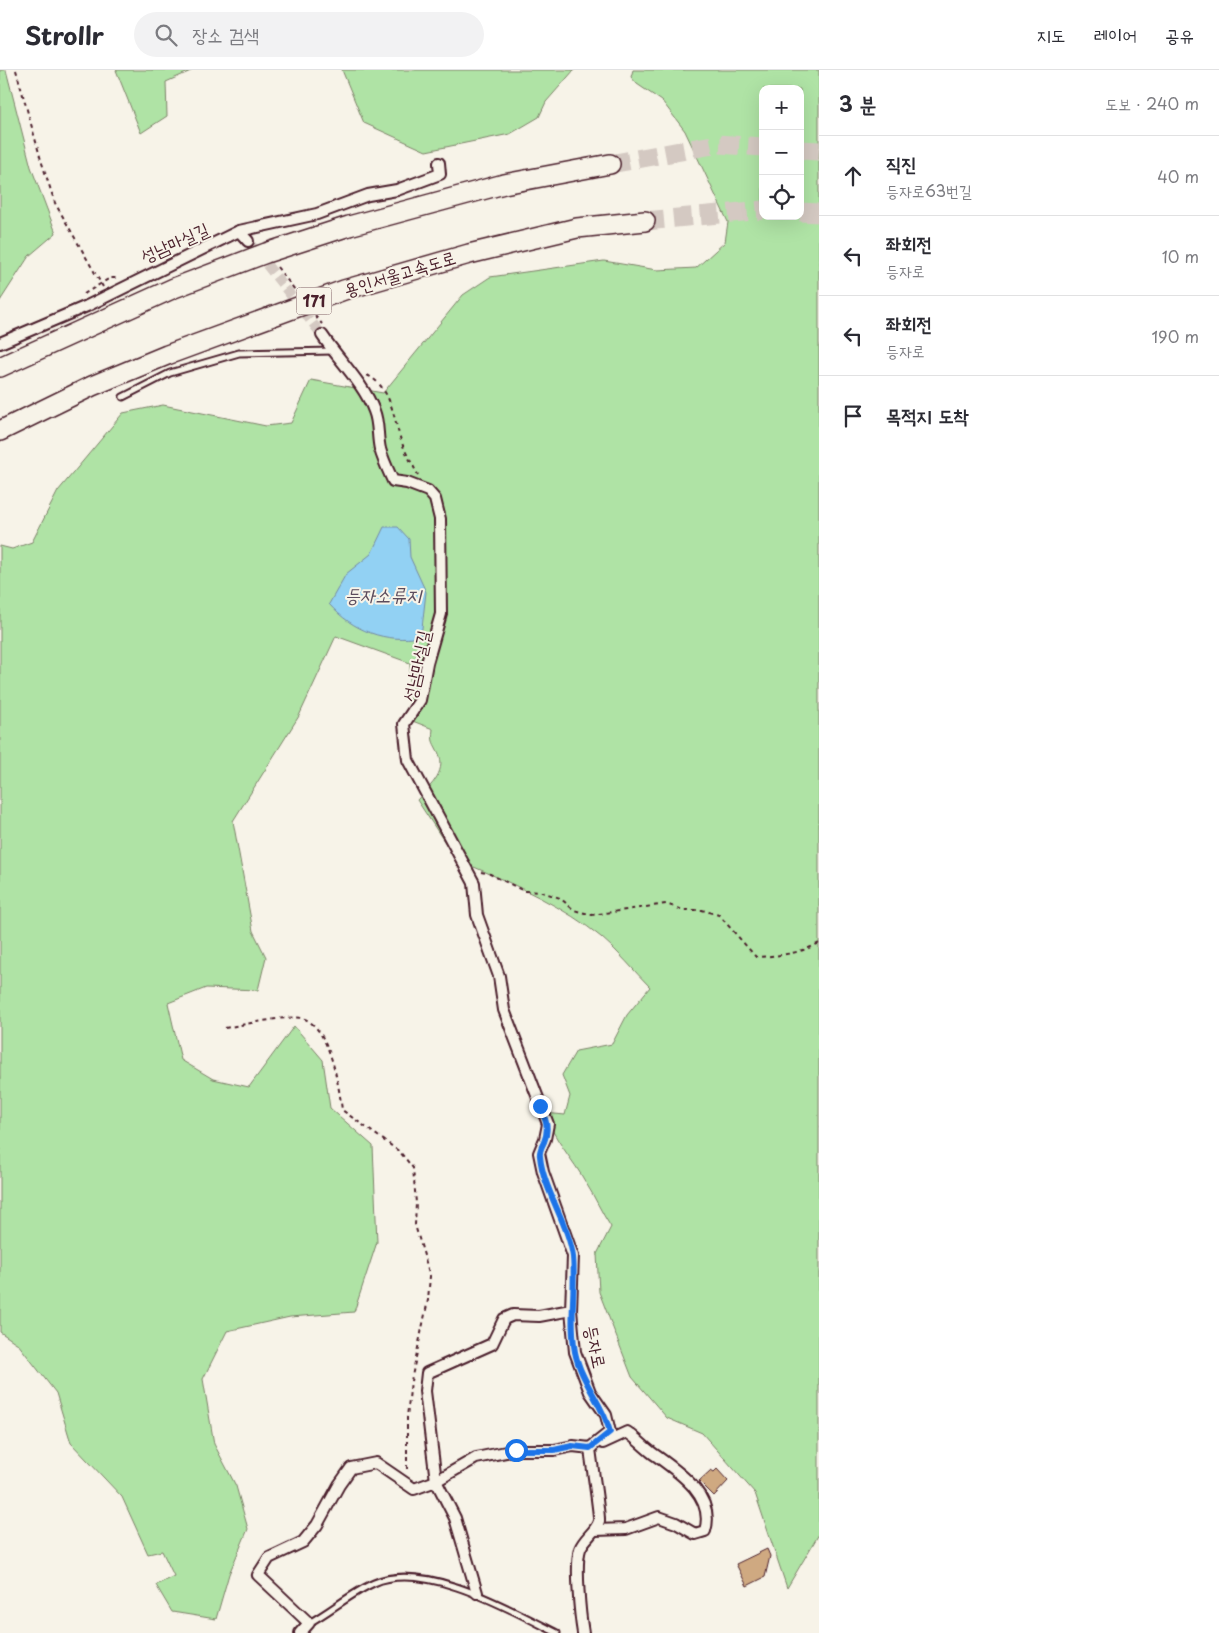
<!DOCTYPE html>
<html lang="ko">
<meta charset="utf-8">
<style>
body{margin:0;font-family:"Playpen Sans","Poor Story",sans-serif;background:#f2f2f3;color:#2b2b33}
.controls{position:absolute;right:15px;top:15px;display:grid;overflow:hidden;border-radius:10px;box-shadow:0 5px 20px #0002}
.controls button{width:45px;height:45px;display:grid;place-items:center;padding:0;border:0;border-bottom:1px solid #e1e1e2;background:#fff;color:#2b2b33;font:25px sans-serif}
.stop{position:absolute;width:15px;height:15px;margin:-11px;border:4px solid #1a73e8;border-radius:50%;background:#fff}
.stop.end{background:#1a73e8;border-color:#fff;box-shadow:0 1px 5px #0008}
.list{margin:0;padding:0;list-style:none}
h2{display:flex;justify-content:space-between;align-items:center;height:65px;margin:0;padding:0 20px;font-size:21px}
h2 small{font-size:16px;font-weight:400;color:#7c7c81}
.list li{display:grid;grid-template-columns:32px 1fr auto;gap:15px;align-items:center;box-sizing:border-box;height:80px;padding:0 20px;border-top:1px solid #e1e1e2}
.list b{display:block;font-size:19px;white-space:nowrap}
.list p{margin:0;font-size:16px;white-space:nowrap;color:#7c7c81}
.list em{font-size:16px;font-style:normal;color:#7c7c81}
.icon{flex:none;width:28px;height:28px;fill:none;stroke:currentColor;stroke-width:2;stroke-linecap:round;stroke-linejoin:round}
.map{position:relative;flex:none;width:819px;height:1563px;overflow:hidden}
header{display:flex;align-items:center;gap:30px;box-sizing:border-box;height:70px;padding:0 25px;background:#fff;border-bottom:1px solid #e1e1e2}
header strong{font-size:24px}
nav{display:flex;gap:28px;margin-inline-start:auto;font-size:18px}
.search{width:350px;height:45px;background:#f2f2f3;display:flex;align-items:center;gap:12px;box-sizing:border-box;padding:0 18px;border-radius:28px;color:#7c7c81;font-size:19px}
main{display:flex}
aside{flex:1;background:#fff}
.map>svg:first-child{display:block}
</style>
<header>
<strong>Strollr</strong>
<div class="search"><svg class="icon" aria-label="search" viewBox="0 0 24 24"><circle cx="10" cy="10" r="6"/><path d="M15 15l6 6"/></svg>장소 검색</div>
<nav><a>지도</a><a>레이어</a><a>공유</a></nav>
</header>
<main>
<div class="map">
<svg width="819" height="1563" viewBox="0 0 819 1563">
<rect width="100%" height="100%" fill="#f7f3e8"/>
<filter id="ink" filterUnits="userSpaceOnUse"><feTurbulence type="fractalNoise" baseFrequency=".02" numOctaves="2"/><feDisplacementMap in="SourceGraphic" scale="10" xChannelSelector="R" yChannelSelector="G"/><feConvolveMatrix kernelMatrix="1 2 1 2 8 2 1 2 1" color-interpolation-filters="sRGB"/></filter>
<g filter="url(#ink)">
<g fill="#afe3a5" stroke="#7c8168" fill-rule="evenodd">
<path d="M0,0H6L31,97L56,163L29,186L0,231Z"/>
<path d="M116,0H193L166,12L167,46L141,63Z"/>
<path d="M342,0H574L546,32L539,47L510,64L426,81L364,53Z"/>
<path d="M633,0H819V1464L787,1518L755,1423L702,1363L667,1348L632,1307L599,1222L597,1184L611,1157C601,1142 595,1127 586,1113C573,1089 553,1069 545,1043L565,1045L570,1026L562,1005L576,981L612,974L627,945L650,917C634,901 619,882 601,867C566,838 516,815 474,797L463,800L417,730C428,718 447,703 439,684C434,672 431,673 433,659L410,650V593L336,566L299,646L233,751L253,861L266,887L258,920L206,918L168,933L181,990L213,1009L249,1017L294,956L323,990L330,1038L373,1076L377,1172L354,1242L290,1247L227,1261L203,1309L214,1374L236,1416L248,1459L229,1504L216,1549L172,1542L156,1515L174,1506L162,1481L148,1484L122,1427L71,1373L56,1323L18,1274L0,1262V476L12,479L32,472L58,421L123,343L163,335L266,356L291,353L311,310L383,323L463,225L490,207L604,191L657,200L696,198L725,172L728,152L685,61L662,31L637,14L631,7ZM763,19H800V146H763Z"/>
</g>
<path fill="#92d1f3" stroke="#758aa3" d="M384,457H398L409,469L410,487L426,522L421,567C385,573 353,561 329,534L346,504L371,484Z"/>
<g fill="#cfa981" stroke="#4a1f2b">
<path d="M717,1399L728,1411L714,1426L699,1411L711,1400L714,1402Z"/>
<path d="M767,1479L770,1486L765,1507L747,1516L736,1494Z"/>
</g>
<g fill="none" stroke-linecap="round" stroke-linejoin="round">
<path stroke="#d4c9c2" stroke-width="10" stroke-dasharray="10 5" stroke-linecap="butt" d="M248,171L322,265"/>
<g stroke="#d4c9c2" stroke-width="19" stroke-dasharray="19 9" stroke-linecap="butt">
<path d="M800,80L819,81"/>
<path d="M610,94L718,74L763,77"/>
<path d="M800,142L819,143"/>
<path d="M645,151L763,140"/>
</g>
<defs>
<g id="lane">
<path d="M123,327L170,303L239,283L333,281"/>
<path d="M309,1553C331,1541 353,1522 374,1513C425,1490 511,1540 557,1563"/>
</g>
<g id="street">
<path d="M239,161L317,144L368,125L397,120L440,104L439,93"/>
<path d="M322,265C338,289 364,314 374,341C379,353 377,366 380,379C383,390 388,400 393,411L407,413L428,421L435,429L440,449L441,544L427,593L420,630L404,654L408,690L474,813L477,845L499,906L504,940L548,1054L545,1069L539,1083L543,1102L573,1186L571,1240L575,1282L590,1322L606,1345L610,1362L590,1378"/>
<path d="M0,273L87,236L239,161L248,171"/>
<path d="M595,1460L626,1459L659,1447L676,1453L695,1464L705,1461C716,1425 676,1400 651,1382C643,1376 636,1368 627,1362L603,1373"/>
<path d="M477,1523L455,1448L436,1411L425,1321L427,1303L492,1274L504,1249L513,1245L539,1246L571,1240"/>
<path d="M300,1563L309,1553L258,1505L269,1488L303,1472L317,1455L339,1415L351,1398L376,1393L414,1419L436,1411L476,1388L516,1380H554L573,1376L590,1378"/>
<path d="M583,1563C580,1545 575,1495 580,1479C584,1468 596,1462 599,1451C600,1444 591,1390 590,1378"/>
</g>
<g id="highway">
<path d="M0,297L174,218L266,183L349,156L504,114L610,94"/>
<path d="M0,361L92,316L167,285L344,220L469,184L577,158L645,151"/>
</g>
</defs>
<use href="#lane" stroke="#4a1f2b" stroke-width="9"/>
<use href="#street" stroke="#4a1f2b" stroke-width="14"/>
<use href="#highway" stroke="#4a1f2b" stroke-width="22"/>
<g stroke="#4a1f2b" stroke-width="2" stroke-dasharray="4 4" stroke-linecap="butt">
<path d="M16,0L41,90L55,133L103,217"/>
<path d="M277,197L295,220"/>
<path d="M84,224L110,208H117"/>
<path d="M315,246L322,254"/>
<path d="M367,305C393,318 393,350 402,373C406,384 413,395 418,405"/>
<path d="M481,802L490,804L524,821L542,822L560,828L574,840L592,845L666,834L683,840H702L719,845L756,887C777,886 800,884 819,873"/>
<path d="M225,958C239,955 291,945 302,948C330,956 339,1017 342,1040L400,1082L413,1098L416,1133L415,1155L430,1206L428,1230L411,1311L407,1347V1400"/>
</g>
<use href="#lane" stroke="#f7f3e8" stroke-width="5"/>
<use href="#street" stroke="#f7f3e8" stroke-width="10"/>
<use href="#highway" stroke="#f7f3e8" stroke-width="19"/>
</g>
</g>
<g fill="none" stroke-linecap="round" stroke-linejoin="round" filter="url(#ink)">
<path stroke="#1a73e8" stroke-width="6" d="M516,1380H554L572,1376L590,1378L610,1362C603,1334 581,1312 575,1282C569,1250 576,1219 573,1187C569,1154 543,1120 540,1086C539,1081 542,1076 544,1072C550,1058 545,1048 540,1036"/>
</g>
<g text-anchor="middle" stroke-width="4" stroke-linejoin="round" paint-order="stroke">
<rect fill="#f7f3e8" stroke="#7e5f64" stroke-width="1" x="296.5" y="217.5" width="35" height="27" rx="4"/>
<g font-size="16" font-weight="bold" fill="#4a1f2b">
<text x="314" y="237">171</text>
</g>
<g font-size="18" fill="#4a1f2b" stroke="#f7f3e8">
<text transform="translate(175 173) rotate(-24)" y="6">성남마실길</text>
<text transform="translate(400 204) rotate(-17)" y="6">용인서울고속도로</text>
<text transform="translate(417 596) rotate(-78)" y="6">성남마실길</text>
<text transform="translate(595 1277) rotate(78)" y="6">등자로</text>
</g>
<g font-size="19" font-style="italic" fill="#5c4c5d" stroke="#f7f3e8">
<text x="383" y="532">등자소류지</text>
</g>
</g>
</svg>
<div class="controls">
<button>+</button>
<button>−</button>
<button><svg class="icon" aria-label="locate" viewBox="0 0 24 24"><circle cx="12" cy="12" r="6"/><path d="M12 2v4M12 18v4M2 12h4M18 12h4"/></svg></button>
</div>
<div class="stop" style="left:516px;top:1380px"></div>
<div class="stop end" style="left:540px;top:1036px"></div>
</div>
<aside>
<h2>3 분<small>도보 · 240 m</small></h2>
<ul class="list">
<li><svg class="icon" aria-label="ahead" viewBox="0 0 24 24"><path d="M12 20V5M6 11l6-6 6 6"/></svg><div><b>직진</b><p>등자로63번길</p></div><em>40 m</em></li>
<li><svg class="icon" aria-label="left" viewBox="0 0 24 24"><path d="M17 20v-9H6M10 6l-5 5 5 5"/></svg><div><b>좌회전</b><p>등자로</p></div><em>10 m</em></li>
<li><svg class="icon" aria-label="left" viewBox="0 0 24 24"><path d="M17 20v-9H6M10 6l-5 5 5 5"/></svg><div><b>좌회전</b><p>등자로</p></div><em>190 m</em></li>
<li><svg class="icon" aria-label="arrive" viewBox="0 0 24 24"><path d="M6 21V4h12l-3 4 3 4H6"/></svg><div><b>목적지 도착</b></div></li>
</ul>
</aside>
</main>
